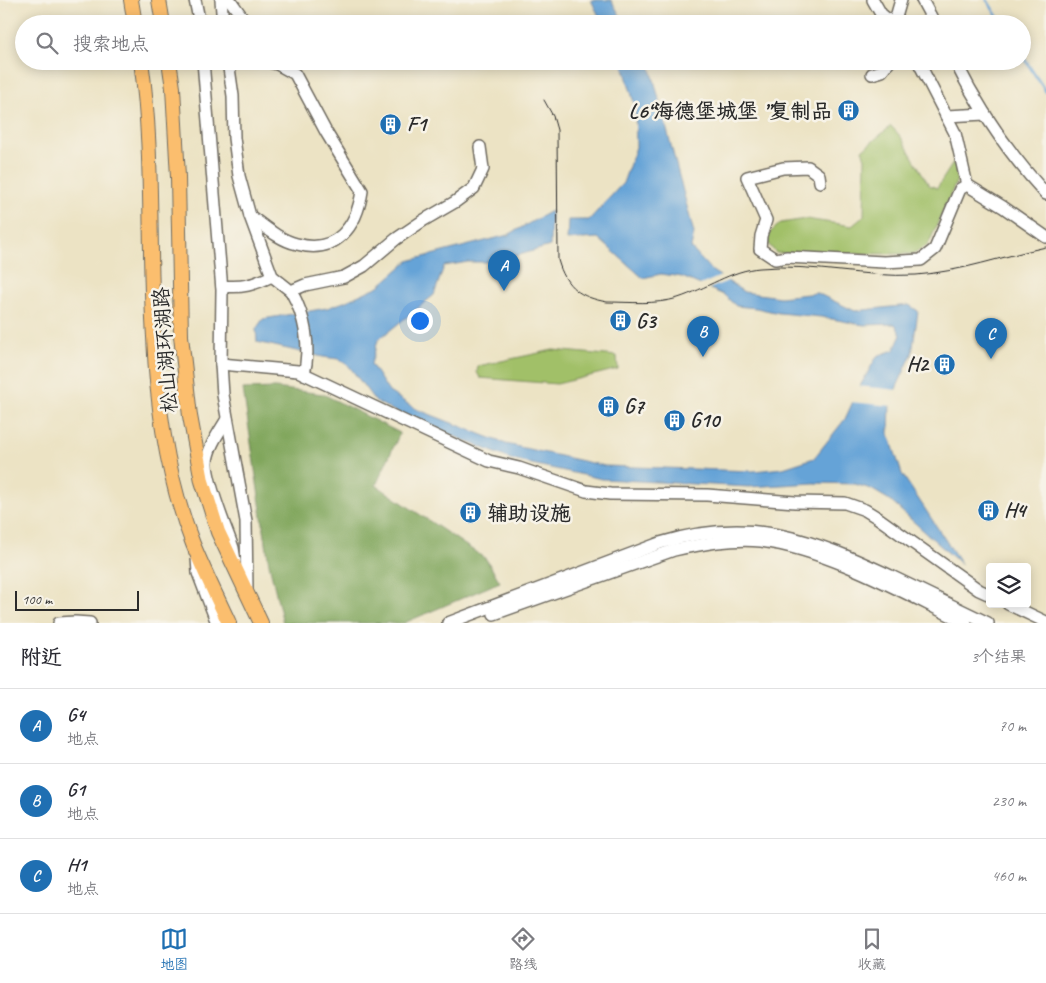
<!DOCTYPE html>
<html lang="zh">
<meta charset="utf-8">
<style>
body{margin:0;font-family:Caveat,"LXGW WenKai TC",sans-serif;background:#f7f7f7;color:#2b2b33}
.controls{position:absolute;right:15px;bottom:15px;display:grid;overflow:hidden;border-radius:5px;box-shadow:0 2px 12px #0003}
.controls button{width:45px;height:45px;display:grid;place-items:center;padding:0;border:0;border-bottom:1px solid #e1e1e2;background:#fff;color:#2b2b33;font:25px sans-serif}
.scale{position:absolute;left:15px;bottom:12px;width:124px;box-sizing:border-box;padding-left:5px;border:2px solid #2b2b2b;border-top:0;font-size:14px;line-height:18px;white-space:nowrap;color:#2b2b2b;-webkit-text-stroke:4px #f7f3e8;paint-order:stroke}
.you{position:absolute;left:419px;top:320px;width:18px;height:18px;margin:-12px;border:4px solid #fff;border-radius:50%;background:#1a73e8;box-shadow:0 0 0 8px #1a73e833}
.badge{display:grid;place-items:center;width:32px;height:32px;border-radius:50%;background:#1f6fb2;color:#fff;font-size:16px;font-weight:700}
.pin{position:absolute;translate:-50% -41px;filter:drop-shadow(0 1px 2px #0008)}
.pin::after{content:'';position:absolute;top:26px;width:18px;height:15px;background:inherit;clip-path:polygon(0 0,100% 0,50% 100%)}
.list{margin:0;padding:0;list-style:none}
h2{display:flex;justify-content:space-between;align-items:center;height:65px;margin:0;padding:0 20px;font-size:21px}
h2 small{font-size:16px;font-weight:400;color:#7c7c81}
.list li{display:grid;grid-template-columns:32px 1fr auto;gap:15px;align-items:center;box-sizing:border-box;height:75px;padding:0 20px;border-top:1px solid #e1e1e2}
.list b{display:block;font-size:19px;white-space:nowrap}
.list p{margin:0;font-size:16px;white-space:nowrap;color:#7c7c81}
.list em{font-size:16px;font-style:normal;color:#7c7c81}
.icon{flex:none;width:28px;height:28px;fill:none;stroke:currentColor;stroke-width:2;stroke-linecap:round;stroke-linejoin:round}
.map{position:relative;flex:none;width:1046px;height:623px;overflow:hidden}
.search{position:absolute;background:#fff;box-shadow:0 2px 12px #0003;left:15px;right:15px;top:15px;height:55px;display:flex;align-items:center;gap:12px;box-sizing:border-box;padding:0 18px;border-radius:28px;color:#7c7c81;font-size:19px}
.sheet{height:290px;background:#fff}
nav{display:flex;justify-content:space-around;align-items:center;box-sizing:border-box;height:70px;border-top:1px solid #e1e1e2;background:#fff;font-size:14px;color:#7c7c81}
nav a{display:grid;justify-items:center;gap:2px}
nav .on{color:#1f6fb2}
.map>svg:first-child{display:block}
</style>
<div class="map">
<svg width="1046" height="623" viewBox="0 0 1046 623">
<rect width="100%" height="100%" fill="#f7f3e8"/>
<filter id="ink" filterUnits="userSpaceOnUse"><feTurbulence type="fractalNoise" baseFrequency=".02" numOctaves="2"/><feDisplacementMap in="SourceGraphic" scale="10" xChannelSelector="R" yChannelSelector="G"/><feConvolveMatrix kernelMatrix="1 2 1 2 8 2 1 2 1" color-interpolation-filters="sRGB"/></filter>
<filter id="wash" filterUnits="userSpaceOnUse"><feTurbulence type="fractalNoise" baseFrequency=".0096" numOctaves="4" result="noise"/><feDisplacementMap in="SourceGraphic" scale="20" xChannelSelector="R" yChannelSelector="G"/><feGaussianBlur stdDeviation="1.12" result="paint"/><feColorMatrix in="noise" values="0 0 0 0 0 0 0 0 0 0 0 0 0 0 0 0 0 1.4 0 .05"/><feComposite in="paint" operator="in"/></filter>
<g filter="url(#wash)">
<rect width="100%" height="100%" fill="#ece3c4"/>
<g fill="#a1c068" stroke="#66764a">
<path d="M891,126L901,137L929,185L937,188L955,160L957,180L928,245L912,254L776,253L769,245L767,235L781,223L806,219L852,226L864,216L865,158L862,150Z"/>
<path d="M553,350L617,356L618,369L557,384L480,378L477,372L478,366Z"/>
</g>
<path fill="#80a65c" stroke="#566844" d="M275,388L323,394L400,433L376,485L486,559L500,582L404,623H283L269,564L243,389Z"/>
<g fill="#65a3d7" stroke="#486781">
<path d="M591,0H611L625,24H603Z"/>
<path d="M622,61H649L694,233L691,248L711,270L744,292L780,297L817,293L855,311L909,305L918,311L912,354L890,402L889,434L902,474L962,565L888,499L871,489L855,484L814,483L749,487L602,479L513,460L402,415L375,401L349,366L338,359L323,357L257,342L256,329L263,319L327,308L344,302L379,286L408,261L508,235L551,211L550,246L495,262H468L444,266L434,295L378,340L371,364L389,392L416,409L506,444L605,466L753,471L783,468L814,458L845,419L859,388L877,356L894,350L901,335L895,324L864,325L821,317L779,313L756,308L736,306L724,295L682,277L661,274L643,278L598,238L567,240L568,220H589L623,183L636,147L635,106Z"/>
</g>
<g fill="#ece3c4">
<path d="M723,275L730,280L706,290L698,286Z"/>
<path d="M858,386L898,390L893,406L850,402Z"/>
</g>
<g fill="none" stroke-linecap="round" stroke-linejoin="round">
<g stroke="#65a3d7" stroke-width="2.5">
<path d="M987,0L1002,24"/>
<path d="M1022,55L1046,92"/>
</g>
</g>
</g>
<g filter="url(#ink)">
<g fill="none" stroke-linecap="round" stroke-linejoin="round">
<defs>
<g id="minor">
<path d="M195,0L200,24"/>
<path d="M221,0L223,24"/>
<path d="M230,0L247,24"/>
<path d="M873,0L881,14L893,24"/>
<path d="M922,0L935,24"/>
<path d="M894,24L901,0"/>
<path d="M203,61L222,290L221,364L223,395L246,521L247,590"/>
<path d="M228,61L233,96L234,138L239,176L250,216L272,276L291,291L305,285L344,277L364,266L396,239L424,220L455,202L474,188L483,169L480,147"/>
<path d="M918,61L955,133L967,185"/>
<path d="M955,61C979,109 1010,155 1046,194"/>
<path d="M872,74L882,71L890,61"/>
<path d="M946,116L985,114"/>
<path d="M820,182L819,175L808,167L783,168L747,177L766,220L761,236L760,249L775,259L787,257L884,262L921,260L935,249L960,189L967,185L1003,207L1046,237"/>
<path d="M250,216C264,226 279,240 297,244C336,255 357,226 362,191L326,132L295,74L277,64L266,61"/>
<path d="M222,286C243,288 253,285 272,276"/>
<path d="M291,291C305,316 311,346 304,374"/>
<path d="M221,364L298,371L489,461L519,468L586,491L610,494L707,495L795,502L845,503L865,510L878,518L979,590L990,595"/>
<path d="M227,419C220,431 208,447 207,462C206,481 226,528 233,548L235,561"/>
<path d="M197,558L198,573L217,623"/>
<path d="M1008,604L1046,622"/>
<path d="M494,614L674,550C702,544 732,538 761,541C830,550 904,593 966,623"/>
<path d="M59,623L75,622L90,623"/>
<path d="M448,623L660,543C752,515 812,539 895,578C926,593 957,608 988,623"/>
</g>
<g id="major">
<path d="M131,0L135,24"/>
<path d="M159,0L163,24"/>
<path d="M141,61C154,152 148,245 154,337C157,405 168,481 193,544C204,571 217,597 229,623"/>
<path d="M169,61L173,88L178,177L181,336L190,416L202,481L218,532L261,623"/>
</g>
</defs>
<use href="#minor" stroke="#6f6b61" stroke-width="14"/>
<use href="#major" stroke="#6f6b61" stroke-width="16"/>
<use href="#minor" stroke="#fff" stroke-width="11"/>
<use href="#major" stroke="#fbbe6e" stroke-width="14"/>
<path stroke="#2b2b2b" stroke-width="1" d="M544,100L553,116L557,130L558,260C566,288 580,297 607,302C631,302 655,305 678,298C706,289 731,270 760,268C812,263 864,278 916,275C960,272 1003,256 1046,247"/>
</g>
</g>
<defs>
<symbol id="building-disc" viewBox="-11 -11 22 22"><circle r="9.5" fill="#1f6fb2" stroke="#f7f3e8"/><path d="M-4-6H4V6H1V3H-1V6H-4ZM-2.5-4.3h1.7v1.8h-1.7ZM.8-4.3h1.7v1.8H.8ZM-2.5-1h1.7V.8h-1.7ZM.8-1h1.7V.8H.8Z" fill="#fff"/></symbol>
</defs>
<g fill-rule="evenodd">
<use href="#building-disc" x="836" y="98" width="25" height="25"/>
<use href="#building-disc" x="378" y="112" width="25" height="25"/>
<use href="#building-disc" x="608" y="308" width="25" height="25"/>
<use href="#building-disc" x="932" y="352" width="25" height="25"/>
<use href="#building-disc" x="596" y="394" width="25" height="25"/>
<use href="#building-disc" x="662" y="408" width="25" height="25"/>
<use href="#building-disc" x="976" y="498" width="25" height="25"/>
<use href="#building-disc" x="458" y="500" width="25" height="25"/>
</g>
<g text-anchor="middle" stroke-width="5" stroke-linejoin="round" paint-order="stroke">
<g font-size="21" font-weight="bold" fill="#2b2b2b" stroke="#f7f3e8" text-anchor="start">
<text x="832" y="118" text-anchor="end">L6“海德堡城堡 ”复制品</text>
<text x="407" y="131">F1</text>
<text x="636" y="328">G3</text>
<text x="928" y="371" text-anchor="end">H2</text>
<text x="624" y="413">G7</text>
<text x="690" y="427">G10</text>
<text x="1004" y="517">H4</text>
<text x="487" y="520">辅助设施</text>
</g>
<g font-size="21" fill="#2b2b2b" stroke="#f7f3e8">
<text transform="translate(165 350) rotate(-94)" y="7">松山湖环湖路</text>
</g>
</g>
</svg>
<div class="controls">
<button><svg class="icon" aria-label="layers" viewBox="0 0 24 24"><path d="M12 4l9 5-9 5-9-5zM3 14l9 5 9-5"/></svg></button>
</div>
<div class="scale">100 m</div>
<div class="you"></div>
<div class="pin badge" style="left:504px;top:291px">A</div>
<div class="pin badge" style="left:703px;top:357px">B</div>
<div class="pin badge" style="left:991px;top:359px">C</div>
<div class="search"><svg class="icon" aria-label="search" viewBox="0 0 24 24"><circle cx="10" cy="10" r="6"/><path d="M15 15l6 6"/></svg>搜索地点</div>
</div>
<section class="sheet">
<h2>附近<small>3个结果</small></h2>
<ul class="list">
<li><span class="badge">A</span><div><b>G4</b><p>地点</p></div><em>70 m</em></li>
<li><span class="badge">B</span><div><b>G1</b><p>地点</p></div><em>230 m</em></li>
<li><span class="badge">C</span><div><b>H1</b><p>地点</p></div><em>460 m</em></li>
</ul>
</section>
<nav>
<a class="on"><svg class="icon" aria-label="map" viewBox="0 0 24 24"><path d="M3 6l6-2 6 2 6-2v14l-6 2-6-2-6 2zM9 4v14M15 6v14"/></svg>地图</a>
<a><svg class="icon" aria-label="directions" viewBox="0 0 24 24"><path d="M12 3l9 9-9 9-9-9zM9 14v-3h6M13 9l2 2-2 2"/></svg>路线</a>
<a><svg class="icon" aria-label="saved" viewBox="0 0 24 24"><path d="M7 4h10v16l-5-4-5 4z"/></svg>收藏</a>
</nav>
